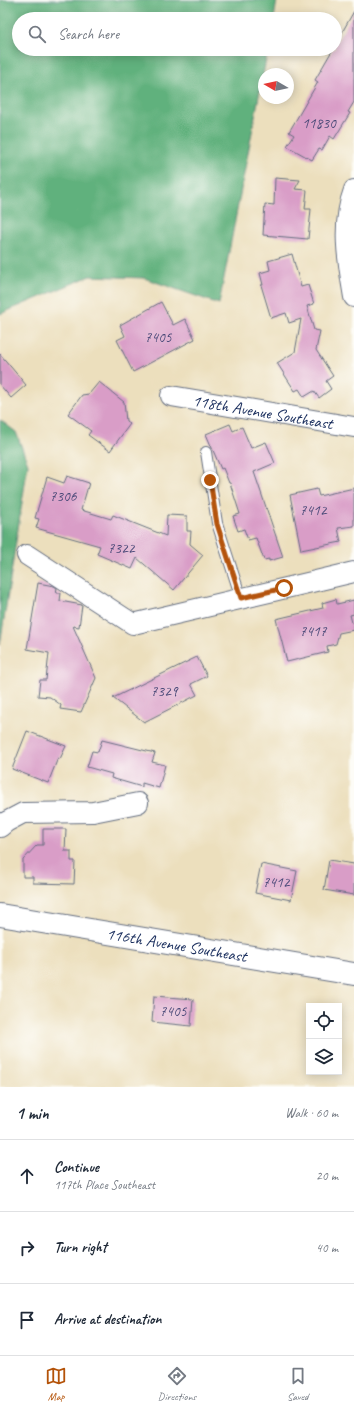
<!DOCTYPE html>
<meta charset="utf-8">
<style>
body{margin:0;font-family:Caveat,sans-serif;background:#f2f2f3;color:#1f2937}
.controls{position:absolute;right:12px;bottom:12px;display:grid;overflow:hidden;border-radius:0px;box-shadow:0 2px 10px #0003}
.controls button{width:36px;height:36px;display:grid;place-items:center;padding:0;border:0;border-bottom:1px solid #e0e1e3;background:#fff;color:#1f2937;font:20px sans-serif}
.compass{position:absolute;left:258px;top:68px;width:36px;height:36px;border-radius:50%;background:#fff;box-shadow:0 2px 10px #0003;rotate:279deg}
.stop{position:absolute;width:12px;height:12px;margin:-9px;border:3px solid #b45309;border-radius:50%;background:#fff}
.stop.end{background:#b45309;border-color:#fff;box-shadow:0 1px 4px #0008}
.list{margin:0;padding:0;list-style:none}
h2{display:flex;justify-content:space-between;align-items:center;height:52px;margin:0;padding:0 16px;font-size:17px}
h2 small{font-size:13px;font-weight:400;color:#747a83}
.list li{display:grid;grid-template-columns:26px 1fr auto;gap:12px;align-items:center;box-sizing:border-box;height:72px;padding:0 16px;border-top:1px solid #e0e1e3}
.list b{display:block;font-size:15px;white-space:nowrap}
.list p{margin:0;font-size:13px;white-space:nowrap;color:#747a83}
.list em{font-size:13px;font-style:normal;color:#747a83}
.icon{flex:none;width:22px;height:22px;fill:none;stroke:currentColor;stroke-width:2;stroke-linecap:round;stroke-linejoin:round}
.map{position:relative;flex:none;width:354px;height:1087px;overflow:hidden}
.search{position:absolute;background:#fff;box-shadow:0 2px 10px #0003;left:12px;right:12px;top:12px;height:44px;display:flex;align-items:center;gap:10px;box-sizing:border-box;padding:0 14px;border-radius:22px;color:#747a83;font-size:15px}
.sheet{height:268px;background:#fff}
nav{display:flex;justify-content:space-around;align-items:center;box-sizing:border-box;height:56px;border-top:1px solid #e0e1e3;background:#fff;font-size:11px;color:#747a83}
nav a{display:grid;justify-items:center;gap:2px}
nav .on{color:#b45309}
.map>svg:first-child{display:block}
</style>
<div class="map">
<svg width="354" height="1087" viewBox="0 0 354 1087">
<rect width="100%" height="100%" fill="#fdfcf7"/>
<filter id="ink" filterUnits="userSpaceOnUse"><feTurbulence type="fractalNoise" baseFrequency=".025" numOctaves="2"/><feDisplacementMap in="SourceGraphic" scale="8" xChannelSelector="R" yChannelSelector="G"/><feConvolveMatrix kernelMatrix="1 2 1 2 8 2 1 2 1" color-interpolation-filters="sRGB"/></filter>
<filter id="wash" filterUnits="userSpaceOnUse"><feTurbulence type="fractalNoise" baseFrequency=".012" numOctaves="4" result="noise"/><feDisplacementMap in="SourceGraphic" scale="16" xChannelSelector="R" yChannelSelector="G"/><feGaussianBlur stdDeviation="0.9" result="paint"/><feColorMatrix in="noise" values="0 0 0 0 0 0 0 0 0 0 0 0 0 0 0 0 0 1.4 0 .05"/><feComposite in="paint" operator="in"/></filter>
<g filter="url(#wash)">
<rect width="100%" height="100%" fill="#ecdfbd"/>
<g fill="#61b17d" stroke="#3e706e">
<path d="M0,0H277L274,19H19V49H268L219,304L144,278L90,276L0,314Z"/>
<path d="M0,420L16,432L28,464L0,645Z"/>
</g>
<g id="blocks">
<g fill="#d99dc7">
<path d="M354,11V102L348,112L350,113L334,139L330,136L322,150L319,149L312,160L287,146L294,135L289,132L318,82L315,80L333,49H335V45Z"/>
<path d="M275,178L300,180L295,189L307,190L305,209H311L308,239L263,235L265,204L274,205Z"/>
<path d="M292,254L301,287L308,285L314,304L307,306L314,330L320,331L316,350L333,376L326,381L331,389L319,398L314,391L304,397L299,389L295,391L277,363L295,352L301,319L289,323L286,313L271,318L261,285H263L260,273L270,270L268,261Z"/>
<path d="M161,302L173,325L185,319L195,339L133,372L117,340L125,336L120,325Z"/>
<path d="M0,354L26,385L11,398L0,385Z"/>
<path d="M99,382L124,402L126,421L130,424L110,451L88,435L91,431L68,414L82,395L89,394Z"/>
<path d="M230,424L233,431L242,427L251,448L266,442L275,463L254,472L283,557L269,561V559L264,560L256,538L248,540L244,529L238,531L233,516L240,514L230,483H229L223,468L221,469L206,434Z"/>
<path d="M67,476L89,483L81,510L111,519L113,515L166,536L167,515L187,516V531H191L190,544L203,555L174,590L137,558L132,569L97,554L100,546L36,528L39,519L35,518L47,477L64,483Z"/>
<path d="M354,488V526L338,528L341,542L301,550L290,495L317,489L319,496Z"/>
<path d="M38,583L54,586L57,588L56,593H61L60,601L82,605L79,627L73,626L96,678L81,712L60,709L61,705L50,697L38,696L40,680H46L49,653L27,649Z"/>
<path d="M336,599L337,604L354,600V614L350,615L354,630L339,633L336,644L327,646L328,652L287,662L276,619L323,608L322,603Z"/>
<path d="M197,657L207,676L191,684L197,695L144,722L113,698Z"/>
<path d="M27,731L66,746L60,759L58,758L48,783L12,769Z"/>
<path d="M102,740L155,753L152,762L165,765L159,788L142,783V787L111,778L112,774L87,767L92,751L98,752Z"/>
<path d="M43,829H66L65,851H71V861H75L74,884L33,883V877H23V860L37,845H43Z"/>
<path d="M329,860L354,864V895L324,890Z"/>
<path d="M261,864L297,871L291,900L255,893Z"/>
<path d="M154,996L193,999L191,1026L152,1022Z"/>
</g>
</g>
</g>
<g filter="url(#ink)">
<use href="#blocks" fill-opacity="0" stroke="#646d7f" stroke-width="1"/>
<g fill="none" stroke-linecap="round" stroke-linejoin="round">
<defs>
<path id="lane" d="M206,452L217,523L241,598"/>
<g id="street">
<path d="M354,190C341,225 348,262 354,297"/>
<path id="s1" d="M171,396L354,427"/>
<path d="M27,555L133,624L354,572"/>
<path d="M0,827L6,822L23,813L93,812L138,803"/>
</g>
<g id="secondary">
<path id="s2" d="M0,915L354,974"/>
</g>
</defs>
<use href="#lane" stroke="#646d7f" stroke-width="12"/>
<use href="#street" stroke="#646d7f" stroke-width="22"/>
<use href="#secondary" stroke="#646d7f" stroke-width="24"/>
<use href="#lane" stroke="#fff" stroke-width="10"/>
<use href="#street" stroke="#fff" stroke-width="20"/>
<use href="#secondary" stroke="#fff" stroke-width="22"/>
</g>
</g>
<g fill="none" stroke-linecap="round" stroke-linejoin="round" filter="url(#ink)">
<path stroke="#b45309" stroke-width="5" d="M210,480L217,524L241,598L284,588"/>
</g>
<g text-anchor="middle" stroke-width="3" stroke-linejoin="round" paint-order="stroke">
<g font-size="15" fill="#4a4a78">
<text x="319" y="128">11830</text>
<text x="158" y="342">7405</text>
<text x="63" y="501">7306</text>
<text x="313" y="515">7412</text>
<text x="121" y="553">7322</text>
<text x="313" y="636">7417</text>
<text x="164" y="696">7329</text>
<text x="276" y="887">7412</text>
<text x="173" y="1016">7405</text>
</g>
<g font-size="17" fill="#1b2f5e" stroke="#fdfcf7">
<text dy="6" stroke="none"><textPath href="#s1" startOffset="93">118th Avenue Southeast</textPath></text>
<text dy="6" stroke="none"><textPath href="#s2" startOffset="179">116th Avenue Southeast</textPath></text>
</g>
</g>
</svg>
<div class="controls">
<button><svg class="icon" aria-label="locate" viewBox="0 0 24 24"><circle cx="12" cy="12" r="6"/><path d="M12 2v4M12 18v4M2 12h4M18 12h4"/></svg></button>
<button><svg class="icon" aria-label="layers" viewBox="0 0 24 24"><path d="M12 4l9 5-9 5-9-5zM3 14l9 5 9-5"/></svg></button>
</div>
<svg class="compass" viewBox="-18 -18 36 36"><path d="M0-13l5 13h-10z" fill="#e53935"/><path d="M0 13l5-13h-10z" fill="#747a83"/></svg>
<div class="stop" style="left:284px;top:588px"></div>
<div class="stop end" style="left:210px;top:480px"></div>
<div class="search"><svg class="icon" aria-label="search" viewBox="0 0 24 24"><circle cx="10" cy="10" r="6"/><path d="M15 15l6 6"/></svg>Search here</div>
</div>
<section class="sheet">
<h2>1 min<small>Walk · 60 m</small></h2>
<ul class="list">
<li><svg class="icon" aria-label="ahead" viewBox="0 0 24 24"><path d="M12 20V5M6 11l6-6 6 6"/></svg><div><b>Continue</b><p>117th Place Southeast</p></div><em>20 m</em></li>
<li><svg class="icon" aria-label="right" viewBox="0 0 24 24"><path d="M7 20v-9h11M14 6l5 5-5 5"/></svg><div><b>Turn right</b></div><em>40 m</em></li>
<li><svg class="icon" aria-label="arrive" viewBox="0 0 24 24"><path d="M6 21V4h12l-3 4 3 4H6"/></svg><div><b>Arrive at destination</b></div></li>
</ul>
</section>
<nav>
<a class="on"><svg class="icon" aria-label="map" viewBox="0 0 24 24"><path d="M3 6l6-2 6 2 6-2v14l-6 2-6-2-6 2zM9 4v14M15 6v14"/></svg>Map</a>
<a><svg class="icon" aria-label="directions" viewBox="0 0 24 24"><path d="M12 3l9 9-9 9-9-9zM9 14v-3h6M13 9l2 2-2 2"/></svg>Directions</a>
<a><svg class="icon" aria-label="saved" viewBox="0 0 24 24"><path d="M7 4h10v16l-5-4-5 4z"/></svg>Saved</a>
</nav>
